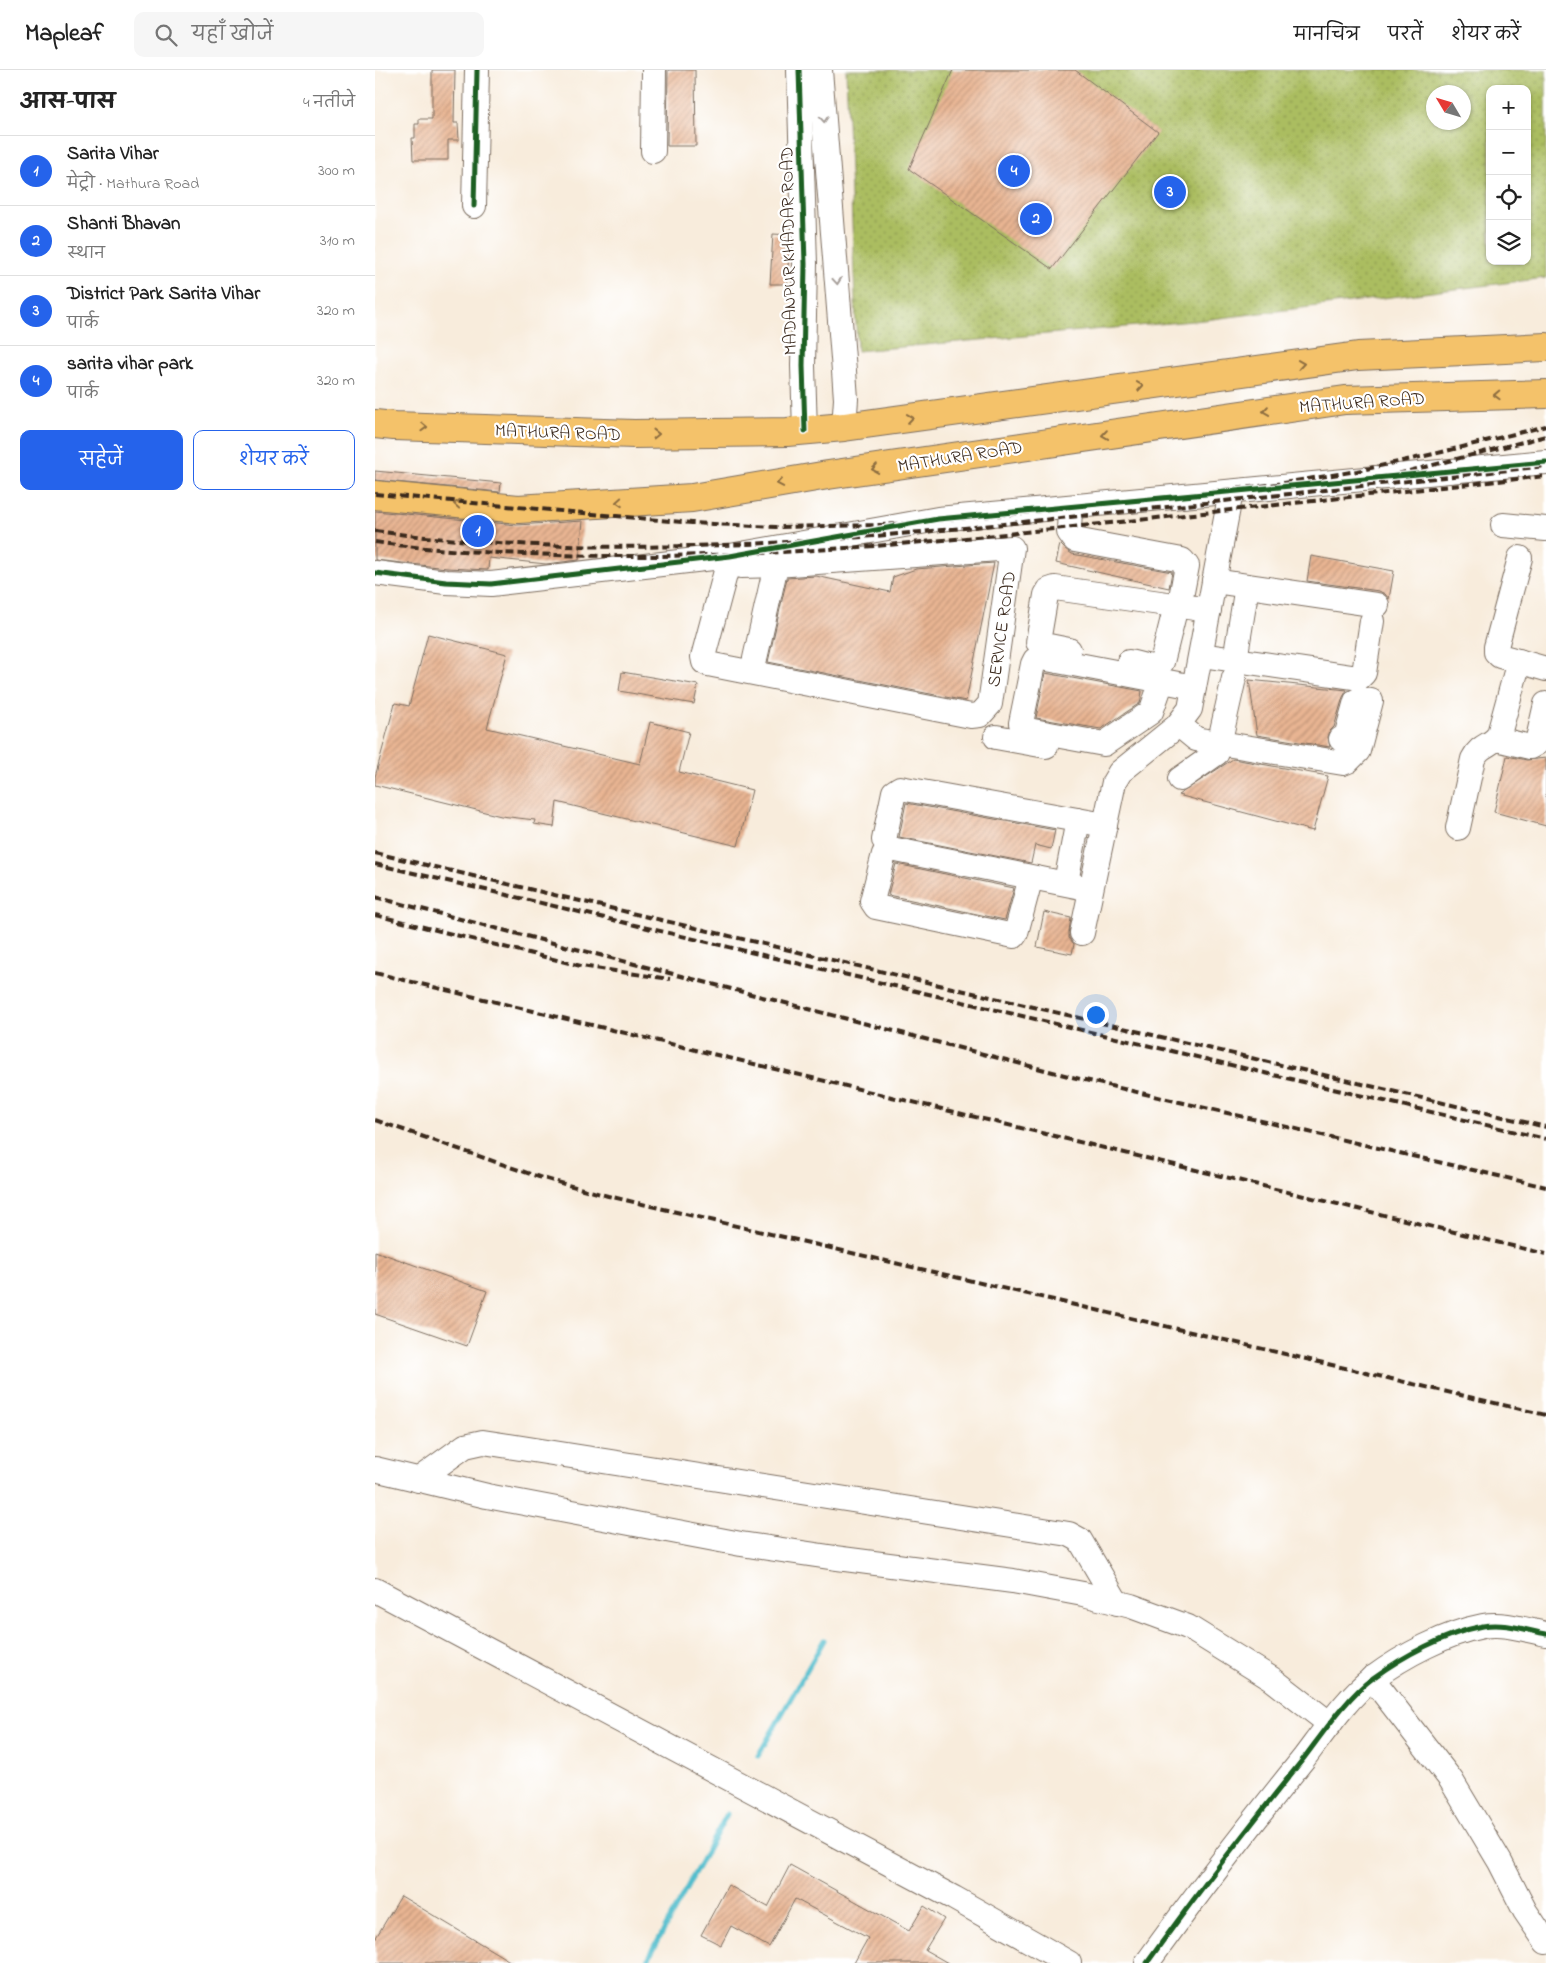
<!DOCTYPE html>
<html lang="hi">
<meta charset="utf-8">
<style>
body{margin:0;font-family:"Indie Flower","Playpen Sans Deva",sans-serif;background:#f6f6f6;color:#222}
.controls{position:absolute;right:15px;top:15px;display:grid;overflow:hidden;border-radius:10px;box-shadow:0 1px 4px #0004}
.controls button{width:45px;height:45px;display:grid;place-items:center;padding:0;border:0;border-bottom:1px solid #e0e0e0;background:#fff;color:#222;font:25px sans-serif}
.compass{position:absolute;left:1051px;top:15px;width:45px;height:45px;border-radius:50%;background:#fff;box-shadow:0 1px 4px #0004;rotate:308deg}
.you{position:absolute;left:720px;top:944px;width:18px;height:18px;margin:-12px;border:4px solid #fff;border-radius:50%;background:#1a73e8;box-shadow:0 0 0 8px #1a73e833}
.badge{display:grid;place-items:center;width:32px;height:32px;border-radius:50%;background:#2563eb;color:#fff;font-size:16px;font-weight:700}
.pin{position:absolute;translate:-50% -50%;border:2px solid #fff;box-shadow:0 1px 5px #0006}
.list{margin:0;padding:0;list-style:none}
h2{display:flex;justify-content:space-between;align-items:center;height:65px;margin:0;padding:0 20px;font-size:21px}
h2 small{font-size:16px;font-weight:400;color:#767676}
.list li{display:grid;grid-template-columns:32px 1fr auto;gap:15px;align-items:center;box-sizing:border-box;height:70px;padding:0 20px;border-top:1px solid #e0e0e0}
.list b{display:block;font-size:19px;white-space:nowrap}
.list p{margin:0;font-size:16px;white-space:nowrap;color:#767676}
.list em{font-size:16px;font-style:normal;color:#767676}
.actions{display:flex;gap:10px;padding:15px 20px}
.actions a{flex:1;padding:11px 0;border:1px solid #2563eb;border-radius:10px;text-align:center;font-size:18px;color:#2563eb}
.actions .main{background:#2563eb;color:#fff}
.icon{flex:none;width:28px;height:28px;fill:none;stroke:currentColor;stroke-width:2;stroke-linecap:round;stroke-linejoin:round}
.map{position:relative;flex:none;width:1171px;height:1893px;overflow:hidden}
header{display:flex;align-items:center;gap:30px;box-sizing:border-box;height:70px;padding:0 25px;background:#fff;border-bottom:1px solid #e0e0e0}
header strong{font-size:24px}
nav{display:flex;gap:28px;margin-inline-start:auto;font-size:18px}
.search{width:350px;height:45px;background:#f6f6f6;display:flex;align-items:center;gap:12px;box-sizing:border-box;padding:0 18px;border-radius:10px;color:#767676;font-size:19px}
main{display:flex}
aside{flex:1;background:#fff}
.map>svg:first-child{display:block}
</style>
<header>
<strong>Mapleaf</strong>
<div class="search"><svg class="icon" aria-label="search" viewBox="0 0 24 24"><circle cx="10" cy="10" r="6"/><path d="M15 15l6 6"/></svg>यहाँ खोजें</div>
<nav><a>मानचित्र</a><a>परतें</a><a>शेयर करें</a></nav>
</header>
<main>
<aside>
<h2>आस-पास<small>4 नतीजे</small></h2>
<ul class="list">
<li><span class="badge">1</span><div><b>Sarita Vihar</b><p>मेट्रो · Mathura Road</p></div><em>300 m</em></li>
<li><span class="badge">2</span><div><b>Shanti Bhavan</b><p>स्थान</p></div><em>310 m</em></li>
<li><span class="badge">3</span><div><b>District Park Sarita Vihar</b><p>पार्क</p></div><em>320 m</em></li>
<li><span class="badge">4</span><div><b>sarita vihar park</b><p>पार्क</p></div><em>320 m</em></li>
</ul>
<div class="actions"><a class="main">सहेजें</a><a>शेयर करें</a></div>
</aside>
<div class="map">
<svg width="1171" height="1893" viewBox="0 0 1171 1893">
<defs>
<pattern id="grass-dots" width="8" height="8" patternUnits="userSpaceOnUse" patternTransform="scale(1.25)"><rect width="8" height="8" fill="#abbd61"/><path d="M2 2h.1M6 6h.1" fill="none" stroke="#8c9a4f" stroke-width="1.8" stroke-linecap="round"/></pattern>
<pattern id="building-hatch" width="6" height="6" patternUnits="userSpaceOnUse" patternTransform="scale(1.25)"><rect width="6" height="6" fill="#e9b593"/><path d="M-1 1l2-2M0 6l6-6M5 7l2-2" fill="none" stroke="#be9377"/></pattern>
</defs>
<rect width="100%" height="100%" fill="#fff"/>
<filter id="ink" filterUnits="userSpaceOnUse"><feTurbulence type="fractalNoise" baseFrequency=".02" numOctaves="2"/><feDisplacementMap in="SourceGraphic" scale="10" xChannelSelector="R" yChannelSelector="G"/><feConvolveMatrix kernelMatrix="1 2 1 2 8 2 1 2 1" color-interpolation-filters="sRGB"/></filter>
<filter id="wash" filterUnits="userSpaceOnUse"><feTurbulence type="fractalNoise" baseFrequency=".0096" numOctaves="4" result="noise"/><feDisplacementMap in="SourceGraphic" scale="20" xChannelSelector="R" yChannelSelector="G"/><feGaussianBlur stdDeviation="1.12" result="paint"/><feColorMatrix in="noise" values="0 0 0 0 0 0 0 0 0 0 0 0 0 0 0 0 0 1.4 0 .05"/><feComposite in="paint" operator="in"/></filter>
<g filter="url(#wash)">
<rect width="100%" height="100%" fill="#f8ecdc"/>
<path fill="url(#grass-dots)" stroke="#737440" fill-rule="evenodd" d="M471,0H1171V208L829,250L482,281ZM1115,19H1152V191H1115ZM1058,22H1088V52H1058Z"/>
<g fill="none" stroke-linecap="round" stroke-linejoin="round">
<g stroke="#52becd" stroke-width="5">
<path d="M383,1686L449,1570"/>
<path d="M271,1893L352,1744"/>
</g>
</g>
<g id="blocks">
<g fill="url(#building-hatch)">
<path d="M57,0H80L79,53H83L84,70H73V90H38L37,68H40V54H44V49H57Z"/>
<path d="M293,0H320L321,76H292Z"/>
<path d="M578,0H700L783,62L677,199L534,99Z"/>
<path d="M398,164L415,165L412,214H395Z"/>
<path d="M0,401L126,413L125,422L0,410Z"/>
<path d="M0,441L142,455L208,451L204,490L171,494L114,488L113,500L72,498L0,490Z"/>
<path d="M685,474L690,479L697,484L797,502L794,518L681,493Z"/>
<path d="M936,486L1019,501L1014,529L1010,524L1004,521L932,511Z"/>
<path d="M619,493L591,631L393,592L412,508L441,506L515,522L518,507L541,499Z"/>
<path d="M53,564L132,584L112,658L265,694L275,652L314,662L304,702L377,720L363,776L182,732L179,757L159,754L160,750L126,746L0,715V707L20,633L34,636Z"/>
<path d="M247,602L323,615L319,634L244,621Z"/>
<path d="M670,603L767,621L766,628L765,633L726,659L661,648Z"/>
<path d="M874,610L972,620L968,627L959,657L955,661L953,667L955,677L882,665Z"/>
<path d="M1132,686L1152,690L1171,688V756L1119,742Z"/>
<path d="M858,689L953,706L938,761L803,725Z"/>
<path d="M531,733L680,760L676,779L660,775L656,793L524,767Z"/>
<path d="M521,794L639,818L630,850L513,825Z"/>
<path d="M669,842L696,848L694,861V868L699,874L697,884L662,877Z"/>
<path d="M0,1181L112,1221L92,1276L0,1244Z"/>
<path d="M415,1795L534,1861L549,1836L569,1849L550,1880L573,1893H479L493,1868L420,1829L394,1877L356,1856L346,1875L326,1865L353,1815L393,1837Z"/>
<path d="M26,1826L138,1893H0V1869Z"/>
</g>
</g>
</g>
<g filter="url(#ink)">
<use href="#blocks" fill-opacity="0" stroke="#7d6e60" stroke-width="1"/>
<g fill="none" stroke-linecap="round" stroke-linejoin="round">
<defs>
<g id="minor">
<path d="M424,0L430,194L428,296L430,361"/>
<path d="M445,0L469,301L471,329L469,357"/>
<path d="M278,81L279,0"/>
<path d="M99,136L102,0"/>
<path d="M695,437L694,462L700,470L807,490L812,496L807,522"/>
<path d="M1128,455L1171,459"/>
<path d="M355,486L328,587L329,592L333,594L596,646L605,645L615,634L637,478L401,495L366,496"/>
<path d="M1145,488L1121,577V582L1125,586L1171,599"/>
<path d="M0,503L71,512L116,514L355,486L563,449L1171,392"/>
<path d="M839,511L1002,535"/>
<path d="M694,580L669,575L663,572L671,525L674,520L680,518L834,540"/>
<path d="M826,585L984,608L989,603L997,551"/>
<path d="M860,590L872,516"/>
<path d="M754,592C765,594 779,601 787,592L801,536"/>
<path d="M377,602L401,495"/>
<path d="M787,611L776,642L729,674L653,660L646,653L658,594L660,590L667,588L819,617"/>
<path d="M804,655L821,669L826,670L968,693L973,691L983,681L996,631L985,629L981,631L971,667L966,669"/>
<path d="M621,667L671,676"/>
<path d="M1122,669L1155,677L1162,673L1171,634"/>
<path d="M805,709L842,683L859,608"/>
<path d="M1083,758L1098,689C1106,673 1118,676 1124,664L1144,591"/>
<path d="M509,770L519,722L525,718L730,755"/>
<path d="M656,807L641,863L639,866L501,837L497,831L509,784L516,779L716,819"/>
<path d="M692,807L703,750"/>
<path d="M707,863L739,712L745,702L802,656L815,639L856,422"/>
<path d="M0,1399L112,1426L366,1474L461,1488L638,1511L708,1524L756,1536L813,1557L897,1609L955,1654"/>
<path d="M43,1410L90,1376L108,1372L694,1464L705,1470L742,1533"/>
<path d="M0,1520L579,1828L694,1893"/>
<path d="M997,1608L1076,1710L1125,1792L1150,1841L1171,1872"/>
<path d="M772,1893C822,1823 875,1755 929,1688C948,1663 973,1626 998,1608C1028,1586 1071,1563 1108,1556C1128,1552 1151,1560 1171,1564"/>
</g>
<g id="highway">
<path d="M0,354L19,356L259,364L412,362L469,357L983,286L1171,277"/>
<path d="M0,425L143,439L317,428L453,405L970,330L1171,324"/>
</g>
</defs>
<use href="#minor" stroke="#7d6e60" stroke-width="26"/>
<use href="#highway" stroke="#7d6e60" stroke-width="30"/>
<use href="#minor" stroke="#fff" stroke-width="24"/>
<use href="#highway" stroke="#f4c26a" stroke-width="28"/>
<g stroke="#3b2a1e" stroke-width="4" stroke-dasharray="8 4" stroke-linecap="butt">
<path d="M1011,407L1171,366"/>
<path d="M0,424L317,453L401,457L507,455L639,444L902,414L982,401L1059,384L1171,356"/>
<path d="M0,461C232,492 464,472 695,447C854,431 1012,413 1171,396"/>
<path d="M0,472C60,481 122,483 183,485C349,490 513,477 678,459C842,442 1006,423 1171,406"/>
<path d="M0,783L1171,1057"/>
<path d="M0,794L1171,1069"/>
<path d="M0,827L697,1007L1171,1117"/>
<path d="M0,845L206,896L295,909"/>
<path d="M0,903L1171,1184"/>
<path d="M0,1050L164,1107L233,1126L1171,1345"/>
</g>
<defs>
<g id="cycleway">
<path d="M424,0L430,194L428,296L430,361"/>
<path d="M99,136L102,0"/>
<path d="M0,503L71,512L116,514L355,486L563,449L1171,392"/>
<path d="M772,1893C822,1823 875,1755 929,1688C948,1663 973,1626 998,1608C1028,1586 1071,1563 1108,1556C1128,1552 1151,1560 1171,1564"/>
</g>
</defs>
<use href="#cycleway" stroke="#fff" stroke-width="8"/>
<use href="#cycleway" stroke="#1b5e20" stroke-width="5"/>
</g>
<defs><path id="oneway-chevron" d="M-2-3.5L2.5 0L-2 3.5" fill="none" stroke-width="1.6" stroke-linecap="round" stroke-linejoin="round" transform="scale(1.25)"/></defs>
<g stroke="#a79f9a">
<use href="#oneway-chevron" transform="translate(449 49) rotate(86)"/>
<use href="#oneway-chevron" transform="translate(462 211) rotate(85)"/>
</g>
<g stroke="#8e6e40">
<use href="#oneway-chevron" transform="translate(926 294) rotate(-8)"/>
<use href="#oneway-chevron" transform="translate(765 316) rotate(-8)"/>
<use href="#oneway-chevron" transform="translate(1122 325) rotate(178)"/>
<use href="#oneway-chevron" transform="translate(891 341) rotate(172)"/>
<use href="#oneway-chevron" transform="translate(535 348) rotate(-8)"/>
<use href="#oneway-chevron" transform="translate(49 357) rotate(2)"/>
<use href="#oneway-chevron" transform="translate(281 364) rotate(-1)"/>
<use href="#oneway-chevron" transform="translate(730 365) rotate(172)"/>
<use href="#oneway-chevron" transform="translate(500 399) rotate(171)"/>
<use href="#oneway-chevron" transform="translate(405 413) rotate(170)"/>
<use href="#oneway-chevron" transform="translate(244 432) rotate(176)"/>
<use href="#oneway-chevron" transform="translate(82 434) rotate(-175)"/>
</g>
</g>
<g text-anchor="middle" stroke-width="4.5" stroke-linejoin="round" paint-order="stroke">
<g font-size="18" fill="#3b2a1e" stroke="#fff">
<text transform="translate(413 181) rotate(-91)" y="6">MADANPUR KHADAR ROAD</text>
<text transform="translate(987 332) rotate(-4)" y="6">MATHURA ROAD</text>
<text transform="translate(183 362) rotate(2)" y="6">MATHURA ROAD</text>
<text transform="translate(585 386) rotate(-9)" y="6">MATHURA ROAD</text>
<text transform="translate(626 559) rotate(-82)" y="6">SERVICE ROAD</text>
</g>
</g>
</svg>
<div class="controls">
<button>+</button>
<button>−</button>
<button><svg class="icon" aria-label="locate" viewBox="0 0 24 24"><circle cx="12" cy="12" r="6"/><path d="M12 2v4M12 18v4M2 12h4M18 12h4"/></svg></button>
<button><svg class="icon" aria-label="layers" viewBox="0 0 24 24"><path d="M12 4l9 5-9 5-9-5zM3 14l9 5 9-5"/></svg></button>
</div>
<svg class="compass" viewBox="-18 -18 36 36"><path d="M0-13l5 13h-10z" fill="#e53935"/><path d="M0 13l5-13h-10z" fill="#767676"/></svg>
<div class="you"></div>
<div class="pin badge" style="left:103px;top:461px">1</div>
<div class="pin badge" style="left:661px;top:149px">2</div>
<div class="pin badge" style="left:795px;top:122px">3</div>
<div class="pin badge" style="left:639px;top:101px">4</div>
</div>
</main>
